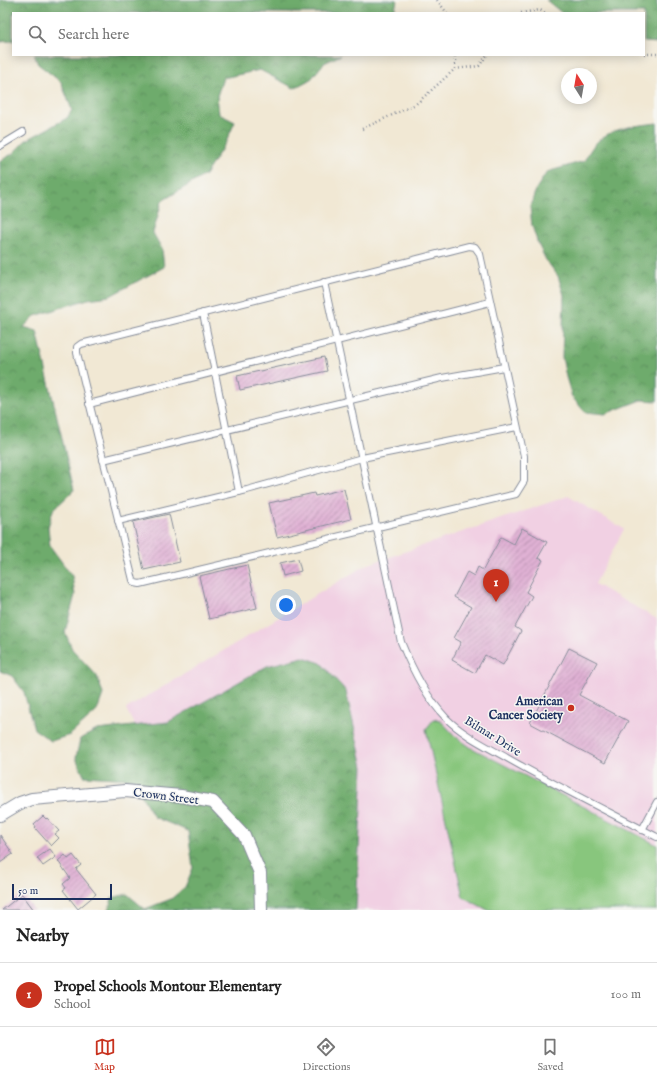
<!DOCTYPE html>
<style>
body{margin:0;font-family:"IM FELL English",serif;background:#f2f2f2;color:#222}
.compass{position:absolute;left:561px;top:68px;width:36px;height:36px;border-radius:50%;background:#fff;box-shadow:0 2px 10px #0003;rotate:349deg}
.scale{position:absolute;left:12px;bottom:10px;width:100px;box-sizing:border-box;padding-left:4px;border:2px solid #1b2f5e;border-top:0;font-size:11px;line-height:14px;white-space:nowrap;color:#1b2f5e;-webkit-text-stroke:3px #f6f6f2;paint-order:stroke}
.you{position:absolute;left:286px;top:605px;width:14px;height:14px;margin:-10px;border:3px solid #fff;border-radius:50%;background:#1a73e8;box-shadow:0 0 0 6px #1a73e833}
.badge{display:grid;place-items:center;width:26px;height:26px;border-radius:50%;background:#c8321e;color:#fff;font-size:13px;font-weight:700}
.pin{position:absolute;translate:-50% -33px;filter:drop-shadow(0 1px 2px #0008)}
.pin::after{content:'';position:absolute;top:21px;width:14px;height:12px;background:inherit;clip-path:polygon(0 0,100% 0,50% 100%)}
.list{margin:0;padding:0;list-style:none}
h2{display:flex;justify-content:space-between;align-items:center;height:52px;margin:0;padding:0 16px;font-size:17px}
h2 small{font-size:13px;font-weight:400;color:#767676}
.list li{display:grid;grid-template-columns:26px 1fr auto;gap:12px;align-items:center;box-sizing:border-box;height:64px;padding:0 16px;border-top:1px solid #e0e0e0}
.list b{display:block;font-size:15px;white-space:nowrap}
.list p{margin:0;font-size:13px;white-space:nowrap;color:#767676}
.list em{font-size:13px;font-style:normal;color:#767676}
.icon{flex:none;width:22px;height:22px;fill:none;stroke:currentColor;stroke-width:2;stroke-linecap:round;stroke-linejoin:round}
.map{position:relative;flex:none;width:657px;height:910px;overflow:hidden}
.search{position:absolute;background:#fff;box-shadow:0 2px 10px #0003;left:12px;right:12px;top:12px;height:44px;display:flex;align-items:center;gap:10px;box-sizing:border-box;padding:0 14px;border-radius:0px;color:#767676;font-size:15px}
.sheet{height:116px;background:#fff}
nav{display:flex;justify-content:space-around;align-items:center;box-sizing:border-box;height:56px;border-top:1px solid #e0e0e0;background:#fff;font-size:11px;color:#767676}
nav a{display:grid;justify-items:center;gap:2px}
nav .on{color:#c8321e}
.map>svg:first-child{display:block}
</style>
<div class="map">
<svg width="657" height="910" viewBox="0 0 657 910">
<defs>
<pattern id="forest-crowns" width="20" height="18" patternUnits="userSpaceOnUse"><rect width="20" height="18" fill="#6eab6c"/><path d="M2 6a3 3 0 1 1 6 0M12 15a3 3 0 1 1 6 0" fill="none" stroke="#5a8c5c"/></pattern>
<pattern id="building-hatch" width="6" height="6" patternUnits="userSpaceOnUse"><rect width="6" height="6" fill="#e0b1d4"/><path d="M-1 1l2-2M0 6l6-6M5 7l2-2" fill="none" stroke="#b590af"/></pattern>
</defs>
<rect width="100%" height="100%" fill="#f6f6f2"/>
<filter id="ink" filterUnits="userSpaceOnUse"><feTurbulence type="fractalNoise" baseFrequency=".025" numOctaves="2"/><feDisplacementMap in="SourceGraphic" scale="8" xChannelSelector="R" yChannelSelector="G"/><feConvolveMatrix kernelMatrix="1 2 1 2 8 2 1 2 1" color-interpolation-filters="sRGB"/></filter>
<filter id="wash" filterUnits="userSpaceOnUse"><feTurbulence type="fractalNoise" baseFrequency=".012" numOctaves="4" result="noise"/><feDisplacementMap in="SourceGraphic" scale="16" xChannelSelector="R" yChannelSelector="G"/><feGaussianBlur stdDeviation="0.9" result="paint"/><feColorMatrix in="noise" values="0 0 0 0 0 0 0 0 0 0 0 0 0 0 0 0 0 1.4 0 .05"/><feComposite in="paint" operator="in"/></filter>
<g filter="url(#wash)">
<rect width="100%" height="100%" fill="#f1e8d4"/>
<path fill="#f1d0e3" d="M568,496L624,529L595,584L657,619V910H228L126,709L366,565Z"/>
<path fill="#88c67d" stroke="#527a6e" d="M434,719L440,720L455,736L470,747L657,845V910H488L463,897L426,729Z"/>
<g fill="url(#forest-crowns)" stroke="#446d65">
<path d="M0,0H397V1L394,13H13V41L0,42Z"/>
<path d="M546,0H657V43L644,42V13H562Z"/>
<path d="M34,55H341L324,63L311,79L294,88L260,70L223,78L217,96L219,114L235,122L226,142L205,175L162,201L153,233L162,249L164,267L110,296L88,299L35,316L24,327L37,331L74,490L53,510L48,527L50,546L72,576L75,595L65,632L72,649L97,676L103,694L97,711L70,735L51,741L34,729L24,692L12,676L0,671V161L12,154L25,141L67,118L72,110L61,82L38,64Z"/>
<path d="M657,123V401L641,400L605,414L585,412L572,397L566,377L562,357L564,295L558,276L546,260L538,244L532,226L530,207L536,189L547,172L584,161C587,156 590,150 594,145C610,127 635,126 657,123Z"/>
<path d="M303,657L321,663L346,691L363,767L356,910H109L112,898L127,894L145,909L171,899L185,887L193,868L188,831L154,817L132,779L84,776L76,758L80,739L97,730L168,722L267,666Z"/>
</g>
<g id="blocks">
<g fill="url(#building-hatch)">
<path d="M324,357L327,371L240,390L237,376Z"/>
<path d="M344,489L351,519L277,537L269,503L314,493L315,496Z"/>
<path d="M169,514L180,562L144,570L133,522Z"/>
<path d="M522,528L547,542L538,558L543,560L526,592L532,596L515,627L521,631L503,665L485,655L475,673L452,660L461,642L454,638L471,607L454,597L467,572L474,576L478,567L483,570L501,537L514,544Z"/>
<path d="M298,559L301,571L283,576L280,563Z"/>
<path d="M247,565L257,608L209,619L199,576Z"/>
<path d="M569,648L597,662L579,695L628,721L605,763L530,723Z"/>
<path d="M43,816L46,819L47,818L59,831L55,834L59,838L51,846L35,828L36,827L34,824Z"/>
<path d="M0,835L13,854L0,863Z"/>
<path d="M50,849L56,857L43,866L37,858Z"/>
<path d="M65,855L68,859L73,855L81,865L76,869L96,894L78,909L63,890L66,888L63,884L70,878L58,861Z"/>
<path d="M22,894L34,910H2Z"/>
</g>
</g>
</g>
<g filter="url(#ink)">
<use href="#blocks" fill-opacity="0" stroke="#868c99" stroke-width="1"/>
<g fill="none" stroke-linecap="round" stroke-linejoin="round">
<defs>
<g id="lane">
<path d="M0,146L23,132"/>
<path d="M469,246L475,247L480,254L524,456V481L516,494L140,584L135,583L133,580L77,353V347L81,344Z"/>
<path d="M324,282L401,642C412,669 426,697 446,718C463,735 486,746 507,758C556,786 607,811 657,837"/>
<path d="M203,313L239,492"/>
<path d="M89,404L490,302"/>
<path d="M103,460L442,378L504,367"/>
<path d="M118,521L247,490L362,458L517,427"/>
<path d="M642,830L657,802"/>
</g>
<path id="street" d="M0,815L20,803L32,799L125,791L181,796L213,802L244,835L260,873L261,910"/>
</defs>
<use href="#lane" stroke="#868c99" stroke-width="8"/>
<use href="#street" stroke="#868c99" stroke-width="14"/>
<g stroke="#868c99" stroke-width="2.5" stroke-dasharray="1 3" stroke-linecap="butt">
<path d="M437,0L447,13"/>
<path d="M521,13L540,10L545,13"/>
<path d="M644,54H657"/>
<path d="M455,69L479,66L487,55"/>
<path d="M362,129L416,104L455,69V55"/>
</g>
<use href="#lane" stroke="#fff" stroke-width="6"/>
<use href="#street" stroke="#fff" stroke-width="12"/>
</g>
</g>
<circle fill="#c8321e" stroke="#f6f6f2" stroke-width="1.5" cx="571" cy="708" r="4"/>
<g text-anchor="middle" stroke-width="3" stroke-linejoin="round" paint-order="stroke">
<g font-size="12" font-weight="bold" fill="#1b2f5e" stroke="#f6f6f2" text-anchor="end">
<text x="563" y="705">American<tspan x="563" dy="14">Cancer Society</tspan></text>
</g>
<g font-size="12" fill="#1b2f5e" stroke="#f6f6f2">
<text transform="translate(493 736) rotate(32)" y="4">Bilmar Drive</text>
<text transform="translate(166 796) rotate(7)" y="4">Crown Street</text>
</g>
</g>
</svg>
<svg class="compass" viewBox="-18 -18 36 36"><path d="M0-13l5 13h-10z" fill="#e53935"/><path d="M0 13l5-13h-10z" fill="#767676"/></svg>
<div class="scale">50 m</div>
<div class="you"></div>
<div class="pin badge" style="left:496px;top:602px">1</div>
<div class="search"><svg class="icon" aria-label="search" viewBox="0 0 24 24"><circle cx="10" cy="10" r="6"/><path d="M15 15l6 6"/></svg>Search here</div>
</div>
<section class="sheet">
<h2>Nearby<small></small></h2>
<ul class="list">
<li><span class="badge">1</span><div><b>Propel Schools Montour Elementary</b><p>School</p></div><em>100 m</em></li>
</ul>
</section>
<nav>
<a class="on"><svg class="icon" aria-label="map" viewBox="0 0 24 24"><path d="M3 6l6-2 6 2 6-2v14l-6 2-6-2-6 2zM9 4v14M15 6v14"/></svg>Map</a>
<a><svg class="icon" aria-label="directions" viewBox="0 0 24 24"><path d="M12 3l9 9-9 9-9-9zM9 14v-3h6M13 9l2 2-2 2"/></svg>Directions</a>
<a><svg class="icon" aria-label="saved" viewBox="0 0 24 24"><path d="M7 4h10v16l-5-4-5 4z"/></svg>Saved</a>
</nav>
